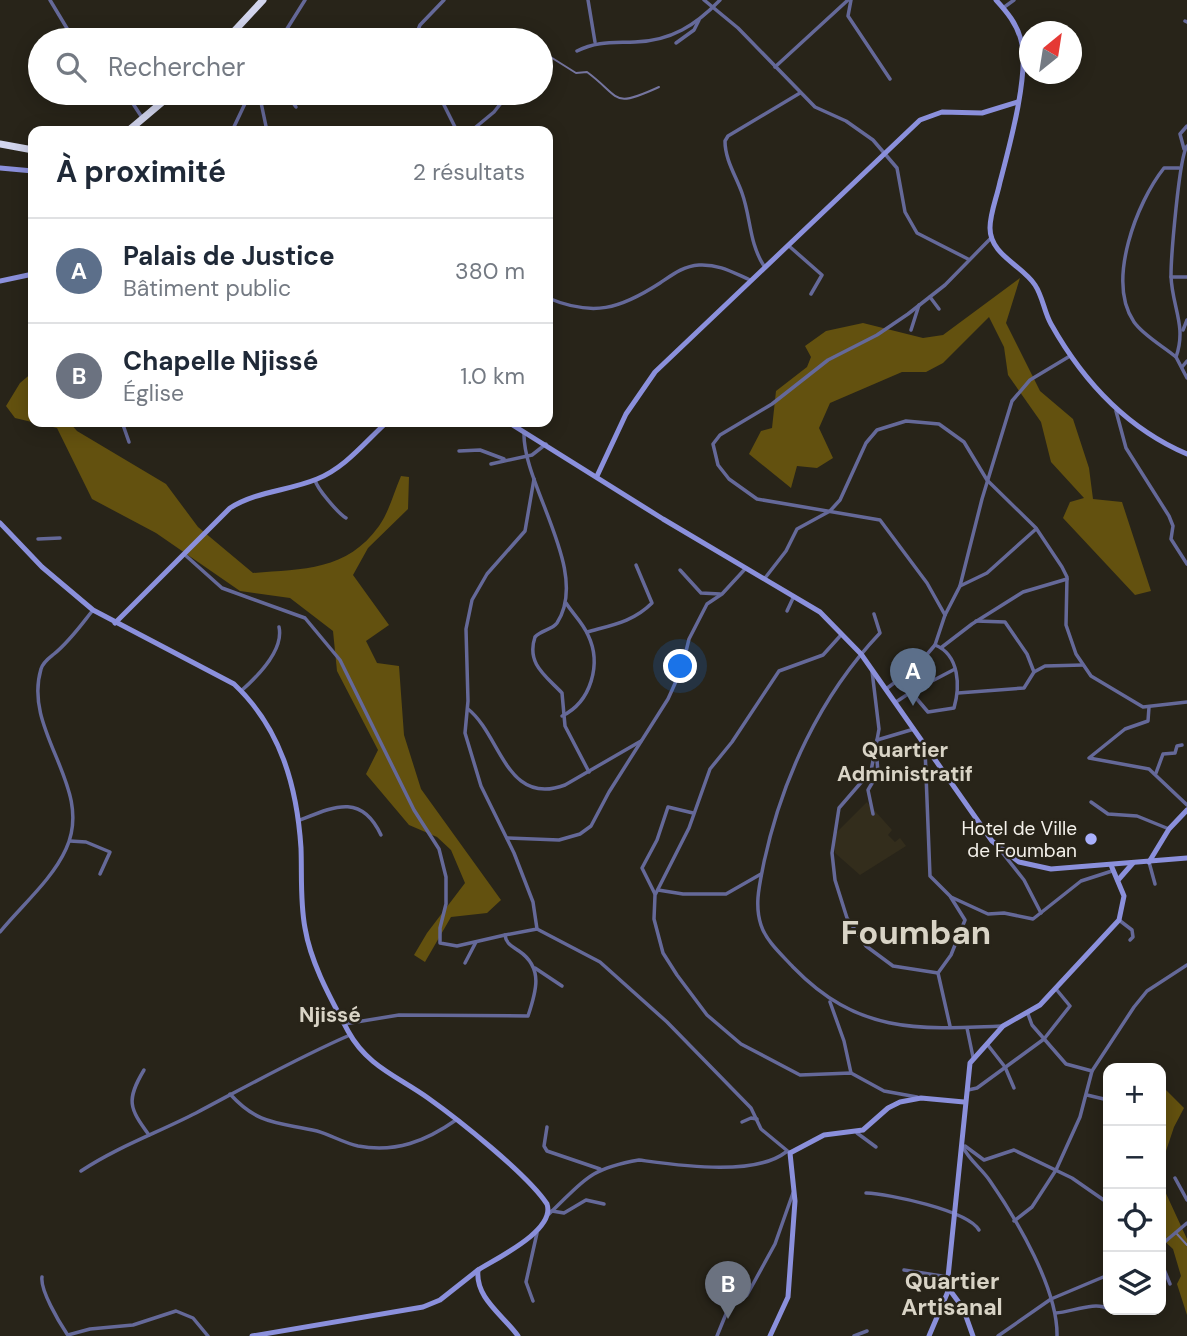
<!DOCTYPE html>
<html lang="fr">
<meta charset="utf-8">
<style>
body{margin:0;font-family:"DM Sans",sans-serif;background:#f6f6f7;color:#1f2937}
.controls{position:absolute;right:21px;bottom:21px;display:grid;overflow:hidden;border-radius:14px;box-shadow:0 4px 18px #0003}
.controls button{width:63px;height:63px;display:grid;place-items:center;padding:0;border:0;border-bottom:2px solid #e0e1e3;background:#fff;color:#1f2937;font:35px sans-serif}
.compass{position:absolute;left:1019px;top:21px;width:63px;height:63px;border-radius:50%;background:#fff;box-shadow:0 4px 18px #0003;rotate:30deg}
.you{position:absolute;left:681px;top:667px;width:24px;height:24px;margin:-18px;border:5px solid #fff;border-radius:50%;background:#1a73e8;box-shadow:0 0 0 10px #1a73e833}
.badge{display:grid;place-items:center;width:46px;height:46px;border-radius:50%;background:#5d6690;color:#fff;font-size:23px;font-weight:700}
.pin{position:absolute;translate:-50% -58px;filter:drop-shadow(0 2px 4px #0008)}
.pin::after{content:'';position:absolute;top:37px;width:24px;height:21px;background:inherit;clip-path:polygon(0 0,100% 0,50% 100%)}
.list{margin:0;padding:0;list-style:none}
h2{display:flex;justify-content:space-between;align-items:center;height:91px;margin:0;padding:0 28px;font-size:30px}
h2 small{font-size:23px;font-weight:400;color:#747a83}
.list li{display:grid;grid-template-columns:46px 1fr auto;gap:21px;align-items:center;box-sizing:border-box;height:105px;padding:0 28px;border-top:2px solid #e0e1e3}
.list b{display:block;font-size:26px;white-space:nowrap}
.list p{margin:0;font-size:23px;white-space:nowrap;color:#747a83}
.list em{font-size:23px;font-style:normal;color:#747a83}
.icon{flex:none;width:38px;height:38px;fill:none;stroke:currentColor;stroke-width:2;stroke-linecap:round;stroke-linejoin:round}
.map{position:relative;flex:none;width:1187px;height:1336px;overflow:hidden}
.search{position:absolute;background:#fff;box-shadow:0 4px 18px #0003;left:28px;top:28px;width:525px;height:77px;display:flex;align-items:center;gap:18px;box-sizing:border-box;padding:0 24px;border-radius:38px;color:#747a83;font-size:26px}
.panel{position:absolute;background:#fff;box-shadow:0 4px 18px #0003;left:28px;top:126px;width:525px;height:301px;border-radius:14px}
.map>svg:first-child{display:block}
</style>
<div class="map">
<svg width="1187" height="1336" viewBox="0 0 1187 1336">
<rect width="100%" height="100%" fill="#282419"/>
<path fill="#332d1c" d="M867,802L892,830L888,835L895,842L900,838L906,846L860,875L835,853V834Z"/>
<g fill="#63510f">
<path d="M1020,278L1006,323L1040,391L1073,419L1089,468L1093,499L1122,502L1151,591L1135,595L1063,518L1070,502L1084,498L1051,462L1041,422L1008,375L1004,347L989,317L943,363L926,372H902L830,403L819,428L833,458L817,468L797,466L791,488L749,454L761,431L772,428L776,391L807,367L811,357L805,346L826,331L863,323L923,338L943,335Z"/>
<path d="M33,372V422H69L77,431L166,484L198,527L253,573C302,569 347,571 379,526C389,512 394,492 401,476L409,477L408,509L368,548L353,575L389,625L366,641L377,663L399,666L404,735L421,789L501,900L487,913L451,917L425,962L414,955L427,933L465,883L451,850L437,837L409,825L366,774L378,750L337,671L333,631L290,598L240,591L156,533L92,499L57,428L15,418L6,406L20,383Z"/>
<path d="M1164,1088L1184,1108L1174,1127L1163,1160V1187L1187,1239V1315L1177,1284L1181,1276L1173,1249L1161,1238V1089Z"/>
</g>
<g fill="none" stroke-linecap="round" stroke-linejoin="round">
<g stroke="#75759f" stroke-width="2">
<path d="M541,51L576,73L587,72C622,98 611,109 659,87"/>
<path d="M1177,1234L1187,1245"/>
</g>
<g stroke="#656999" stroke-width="3.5">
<path d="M50,0L74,40"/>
<path d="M588,0L595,42"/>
<path d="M704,0L738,28L815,107L846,121L873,140L897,168L905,212L917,233L968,259"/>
<path d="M851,0L848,16L890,79"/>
<path d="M1003,8L1014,0"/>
<path d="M1185,21L1187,22"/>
<path d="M280,40L305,0"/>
<path d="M414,40L420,25L444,0"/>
<path d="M676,43L694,30L699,20"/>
<path d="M577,51C597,41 613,43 635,42C671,41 696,25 720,0"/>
<path d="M775,67L848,0"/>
<path d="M126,93L143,119"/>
<path d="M259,93L267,131"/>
<path d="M286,93L296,107"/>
<path d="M438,93L457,131"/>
<path d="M232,131L250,93"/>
<path d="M471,131L494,112L509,93"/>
<path d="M1187,146C1179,157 1171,258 1171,276C1172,307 1187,326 1176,357L1187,378"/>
<path d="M1184,149L1180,134L1187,126"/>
<path d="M31,228H33"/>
<path d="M789,246L822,275L811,294"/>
<path d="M764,266C749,243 751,218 742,193C736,176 725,160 725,141L728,136L800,93"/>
<path d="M1171,277H1187"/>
<path d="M930,297L939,309"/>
<path d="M548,298C593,317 620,309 660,283C672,275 683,266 699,265C719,264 732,272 750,280"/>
<path d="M911,330L919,305"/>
<path d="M1183,330L1187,320"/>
<path d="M1176,357C1163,346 1144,336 1134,322C1106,281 1137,202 1164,168H1179"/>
<path d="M1182,367L1187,361"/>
<path d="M1116,411L1126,448L1169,516L1173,526L1171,539L1187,564"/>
<path d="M122,422L129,442"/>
<path d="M524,432C522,485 591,571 557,623C552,630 541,630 535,637C526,664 546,676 562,693L565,726L589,772"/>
<path d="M459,451L480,450L504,459"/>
<path d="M491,464L532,455L546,444"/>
<path d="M315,480C317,489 339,514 346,518"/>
<path d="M38,539L60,538"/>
<path d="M184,554L222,588L305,618L340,660L414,810L439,849L446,877V904L440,928V943L457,946L505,935"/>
<path d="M680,570L701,593L720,594"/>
<path d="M765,578L786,551L797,529L830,511L840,500L866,443L877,430L906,421L939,424L964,442L987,480L1036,528L1062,567L1067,577L1066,625L1076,654L1091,676L1143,707L1187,702"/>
<path d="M960,586L987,573L1036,529"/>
<path d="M787,611L794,596"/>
<path d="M874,614L880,633C820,696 782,779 764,862C760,883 754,904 761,925C766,941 782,955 793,967C857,1033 916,1030 1003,1026"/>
<path d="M945,615L927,583L880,520L757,499L729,479L718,465L713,444L720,435L772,404L828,360L877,335L908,314L945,285L991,238"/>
<path d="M976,621L1005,622L1027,654L1034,672"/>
<path d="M587,632C612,625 633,622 652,603L636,565"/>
<path d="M841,635L823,655L779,671L732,742L710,769L689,828L655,895L654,919L663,953L677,975L707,1015L741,1044L800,1075L851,1073L884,1091L917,1097"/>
<path d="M942,647L972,624L1023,592L1067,579"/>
<path d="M872,671L879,729L877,740"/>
<path d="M886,689L917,666L935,645L945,615L960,586L982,499L1012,401L1030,380L1070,356"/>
<path d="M241,691C258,676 284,650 279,627"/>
<path d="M911,692L955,669"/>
<path d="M958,693L1024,688L1034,672L1045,666L1083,665"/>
<path d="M896,702L911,692L928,712L954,708C960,687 960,655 935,645"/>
<path d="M1149,707L1148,721L1125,729L1089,758L1149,769L1187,805"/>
<path d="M468,709C501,735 506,807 565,785L641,741"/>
<path d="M562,716C591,702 602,664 588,635C583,623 573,614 566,603"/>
<path d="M914,729L877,740L871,771L839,808L832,853L835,880L847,918L866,946L893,966L938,973"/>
<path d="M925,749L930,876L950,896L965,920L951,955L938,973L950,1026"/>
<path d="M1156,773L1163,754L1175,753L1177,746L1182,745"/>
<path d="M1091,802L1108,814L1137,816L1169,829"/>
<path d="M873,814L868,790L878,773L877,760"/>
<path d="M298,821C333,807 361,792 381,835"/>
<path d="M507,838L559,840L580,834L591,826L609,792L668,699L682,668L689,639L707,604L722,594L746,568"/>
<path d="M70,841L86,842L110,852L100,874"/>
<path d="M1001,851L1024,880L1041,913"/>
<path d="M1149,862L1155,884"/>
<path d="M658,890L683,894H726L761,874"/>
<path d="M655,894L642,868L657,840L668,807L693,813"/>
<path d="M951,897L988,914L1004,913L1033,919L1081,881L1112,871"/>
<path d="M1119,920L1132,930L1133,937L1130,940"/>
<path d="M537,929L600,962L667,1022L751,1108L761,1129L790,1153"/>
<path d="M0,932C21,906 52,880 66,849C95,787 22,732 41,669C43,662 49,658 54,654C70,641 81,625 93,610"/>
<path d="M465,963L476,942"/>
<path d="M535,968L562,986"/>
<path d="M830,1002L844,1041L851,1073"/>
<path d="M1028,1014L1032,1025L1066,1064L1092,1071"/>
<path d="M344,1024L399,1015L528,1016C536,992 544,968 519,951C512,946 506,944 505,935L537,929L533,902L514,853L481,786L465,733L468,701L466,629L472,600L487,574L525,531L534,479"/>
<path d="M967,1028L973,1057"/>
<path d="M987,1044L1005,1067L1014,1088"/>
<path d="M144,1070C126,1100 129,1108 149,1135"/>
<path d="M968,1090L977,1088L1044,1039L1070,1006L1056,989"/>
<path d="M230,1094C259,1126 279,1122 317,1131C331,1135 344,1143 358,1146C396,1153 426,1141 456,1120"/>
<path d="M1087,1095L1108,1100"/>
<path d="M742,1122L751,1118L757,1119"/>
<path d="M547,1127L544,1146L547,1151L600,1169"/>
<path d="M857,1133L876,1147"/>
<path d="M965,1146L984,1160L1014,1150L1072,1178L1108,1203"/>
<path d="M963,1147C969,1160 982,1169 990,1181C1017,1220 1058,1289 1057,1336"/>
<path d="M81,1171C117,1147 157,1133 196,1113C247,1086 297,1058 350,1035"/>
<path d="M1175,1178L1187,1200"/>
<path d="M866,1193C889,1194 967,1210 979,1230"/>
<path d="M552,1211L564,1213L586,1200L604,1204"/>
<path d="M549,1214C584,1181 587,1169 639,1160C677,1165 754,1177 786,1152"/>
<path d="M1014,1221L1032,1207L1056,1170L1080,1117L1092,1071L1134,1007L1147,991L1187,965"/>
<path d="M1161,1245L1187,1223"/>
<path d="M1161,1262L1170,1284"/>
<path d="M904,1270L948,1277"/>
<path d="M42,1277C40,1290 59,1322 67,1334"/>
<path d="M533,1301L526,1282L537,1233"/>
<path d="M1056,1313C1071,1312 1096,1301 1108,1309"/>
<path d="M68,1335L90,1329L133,1325L176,1311L193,1318L208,1336"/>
<path d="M717,1336L728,1309L747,1295L775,1244L793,1193"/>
<path d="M854,1336L867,1331"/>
<path d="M998,1336L1051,1299L1108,1275"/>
</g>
<g stroke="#8b90dc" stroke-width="5">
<path d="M996,0C1007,12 1017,24 1021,40C1030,72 1009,148 1000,182C997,197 990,213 990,228C990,255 1022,265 1035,285C1043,297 1044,312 1051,324C1083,381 1126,428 1187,454"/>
<path d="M0,168L33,171"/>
<path d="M0,281L33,274"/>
<path d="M508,422L663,519L820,612L861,654L992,841L1019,862L1051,869L1187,858"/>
<path d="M597,476L626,414L655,372L920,120L942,112L982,113L1018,102"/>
<path d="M0,523L42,567L93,610L234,684C281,728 297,787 301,848C302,875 300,902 305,928C311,964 331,999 348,1031C367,1066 397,1076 428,1098C459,1120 527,1174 547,1204C556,1230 497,1258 478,1270C475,1298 503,1315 518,1336"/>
<path d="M115,623L230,508C257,491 288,491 317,479C345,468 365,442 387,422"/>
<path d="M1149,862L1169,829L1187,810"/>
<path d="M1119,879L1133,863"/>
<path d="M252,1336L423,1307L440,1300L478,1270"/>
<path d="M770,1336L788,1297L795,1201L790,1153L824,1135L863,1130L888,1108L900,1102L921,1098L964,1102"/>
<path d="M929,1336L949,1289"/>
<path d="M973,1336L963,1308L949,1289L948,1277L970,1063L1003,1026L1040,1005L1119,920L1124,896L1111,865"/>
</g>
<g stroke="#d2d5ed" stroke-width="7">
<path d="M226,40L263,0"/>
<path d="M128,131L173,93"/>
<path d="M0,144L33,150"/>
</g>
</g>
<circle fill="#a9b0fc" stroke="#282419" stroke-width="2.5" cx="1091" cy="839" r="7"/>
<g text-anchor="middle" stroke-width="5" stroke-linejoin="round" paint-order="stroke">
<g font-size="19" fill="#f4f1ea" stroke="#282419" text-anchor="end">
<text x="1077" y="835">Hotel de Ville<tspan x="1077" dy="22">de Foumban</tspan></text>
</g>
<g font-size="21" font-weight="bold" fill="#d9d4c6" stroke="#282419">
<text x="905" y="757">Quartier<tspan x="905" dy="24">Administratif</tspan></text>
<text x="330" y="1022">Njissé</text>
</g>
<g font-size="23" font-weight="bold" fill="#d9d4c6" stroke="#282419">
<text x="952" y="1289">Quartier<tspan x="952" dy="26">Artisanal</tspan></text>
</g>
<g font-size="33" font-weight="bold" fill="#d9d4c6" stroke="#282419">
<text x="916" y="944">Foumban</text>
</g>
</g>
</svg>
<div class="controls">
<button>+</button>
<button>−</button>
<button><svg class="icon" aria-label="locate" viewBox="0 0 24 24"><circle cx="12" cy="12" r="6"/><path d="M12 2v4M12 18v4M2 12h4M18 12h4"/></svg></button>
<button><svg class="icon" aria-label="layers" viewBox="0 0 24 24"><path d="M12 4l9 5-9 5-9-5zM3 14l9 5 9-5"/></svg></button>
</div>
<svg class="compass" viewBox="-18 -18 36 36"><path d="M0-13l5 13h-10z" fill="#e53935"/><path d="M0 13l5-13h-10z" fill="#747a83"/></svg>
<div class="you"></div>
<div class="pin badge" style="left:913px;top:706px;background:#5c6f8a">A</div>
<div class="pin badge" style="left:728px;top:1319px;background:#6b7280">B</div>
<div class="search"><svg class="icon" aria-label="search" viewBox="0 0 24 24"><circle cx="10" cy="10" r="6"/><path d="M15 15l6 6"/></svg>Rechercher</div>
<section class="panel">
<h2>À proximité<small>2 résultats</small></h2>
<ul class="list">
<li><span class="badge" style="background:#5c6f8a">A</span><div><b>Palais de Justice</b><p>Bâtiment public</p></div><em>380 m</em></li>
<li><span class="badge" style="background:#6b7280">B</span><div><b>Chapelle Njissé</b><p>Église</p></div><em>1.0 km</em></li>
</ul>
</section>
</div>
